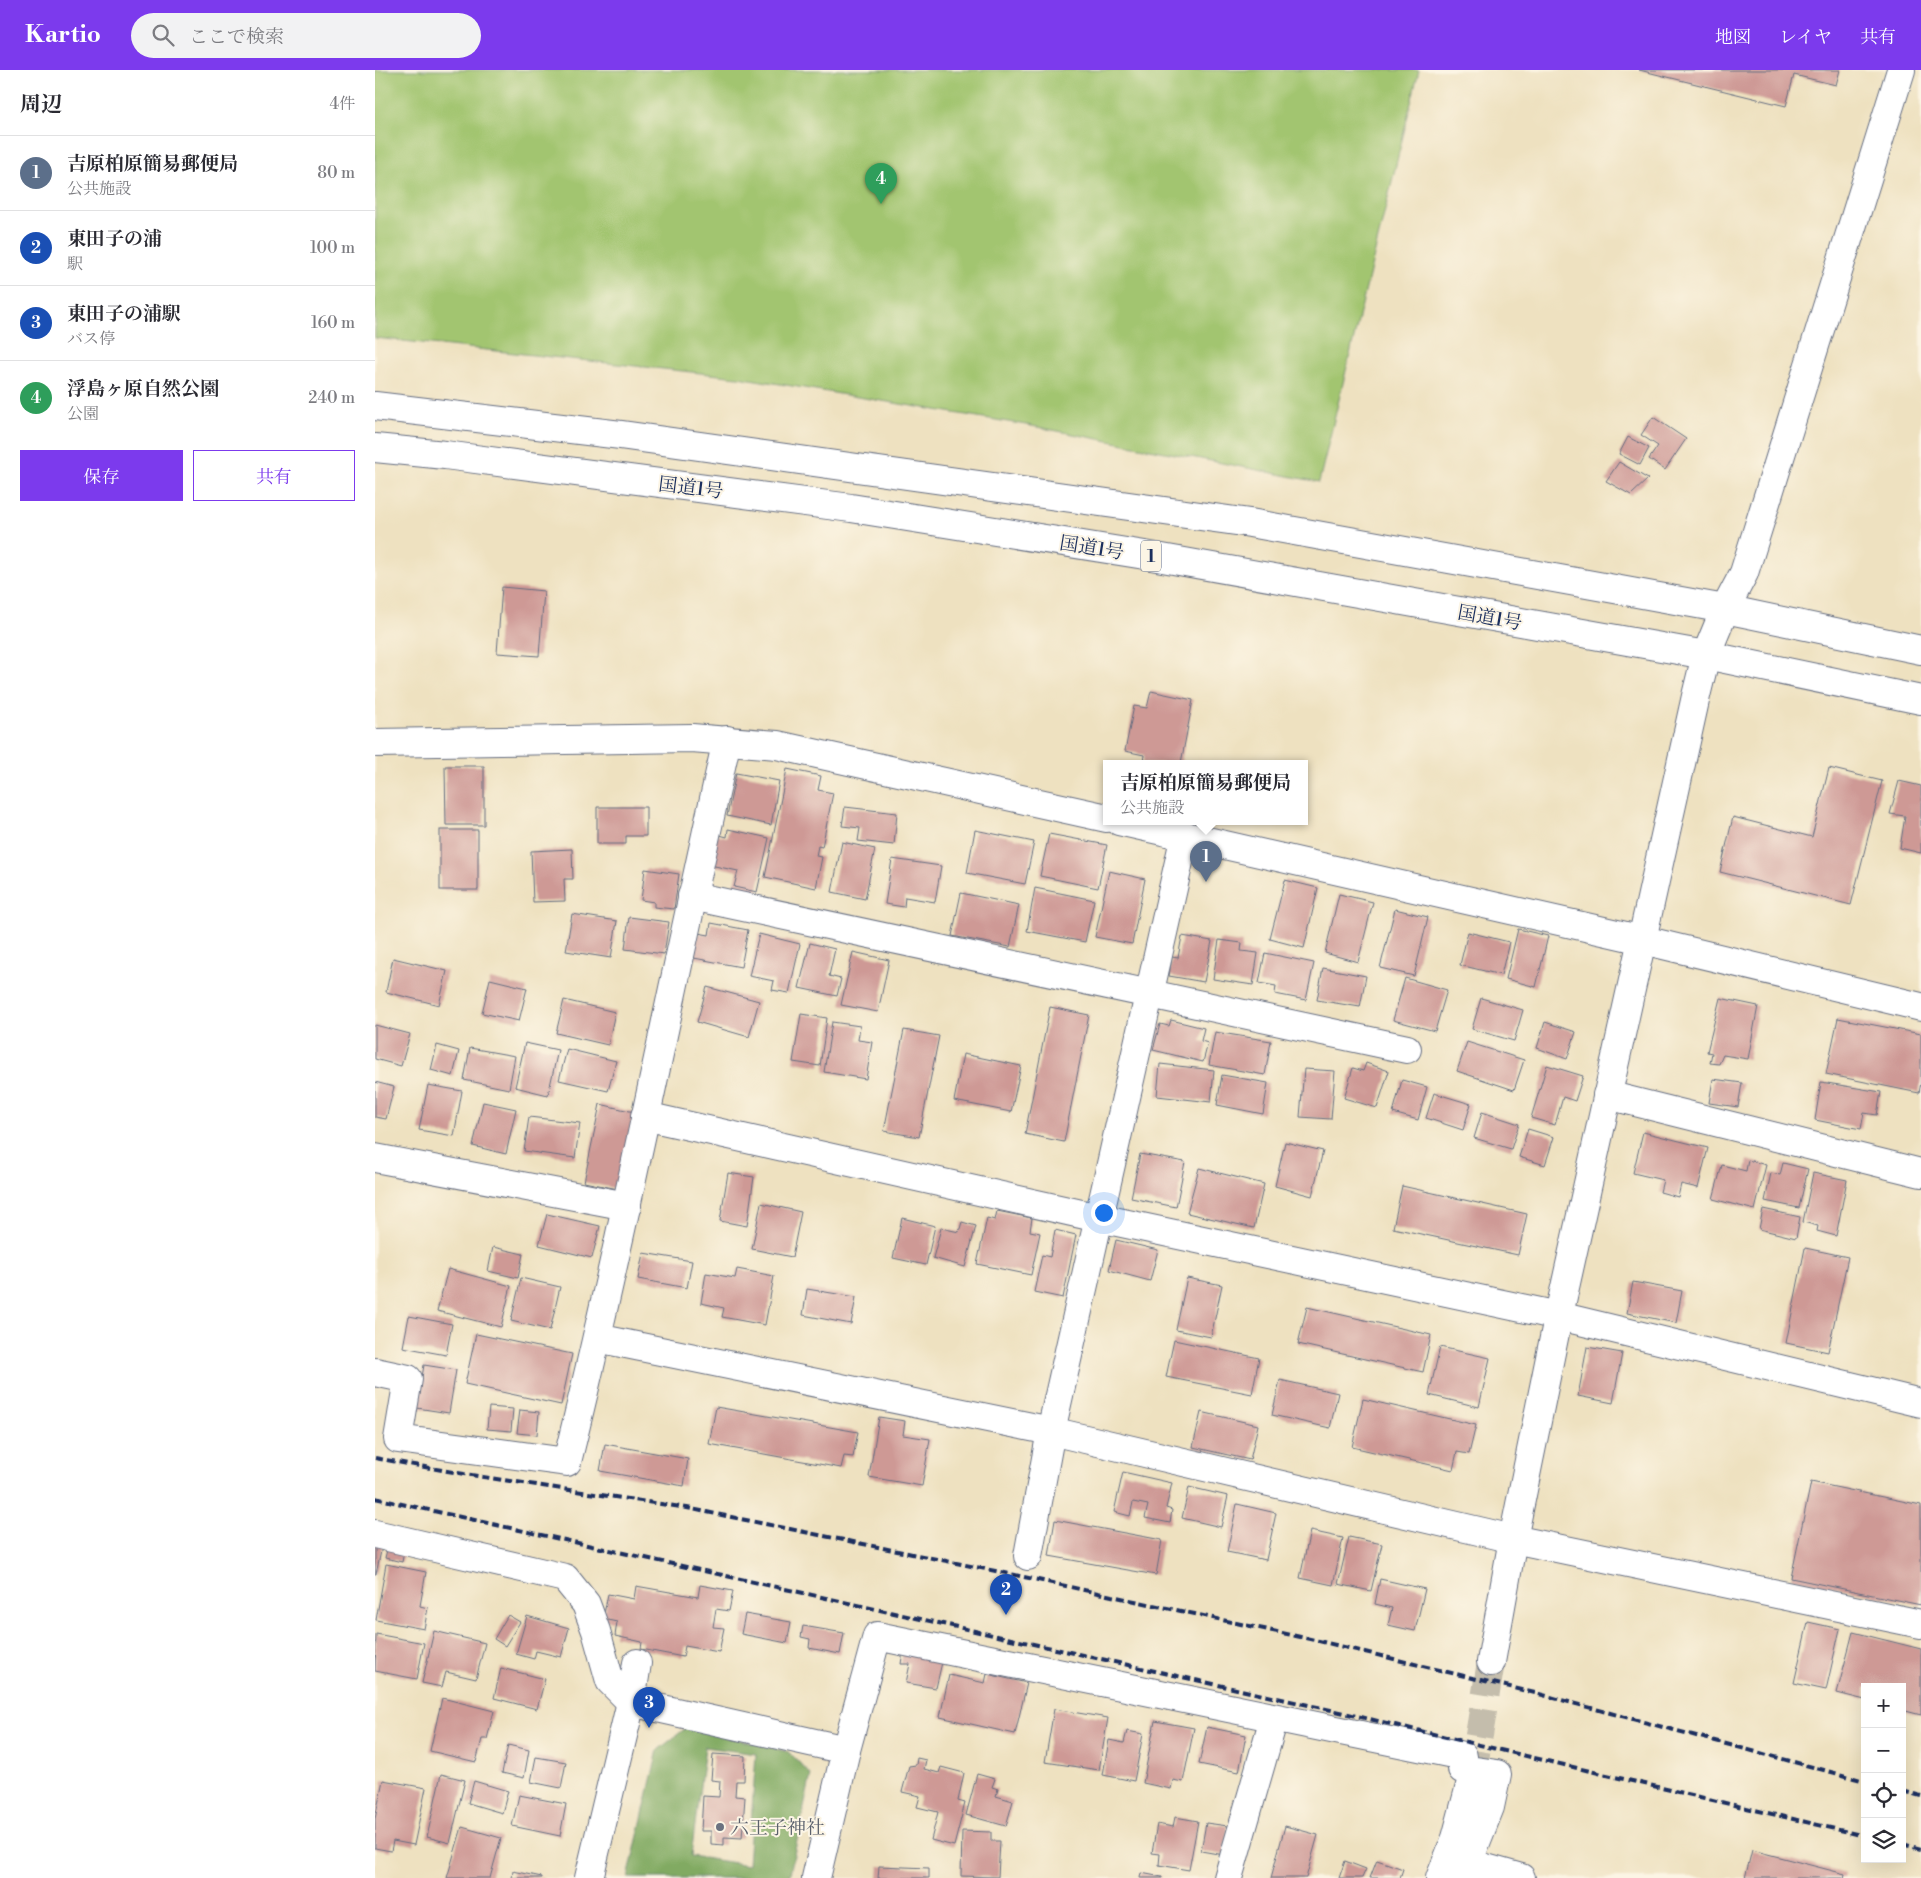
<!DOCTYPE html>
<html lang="ja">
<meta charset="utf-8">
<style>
body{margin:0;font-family:"Libre Bodoni","Noto Serif JP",serif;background:#f2f2f3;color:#2b2b33}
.controls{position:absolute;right:15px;bottom:15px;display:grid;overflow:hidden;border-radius:0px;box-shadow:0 5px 20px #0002}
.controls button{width:45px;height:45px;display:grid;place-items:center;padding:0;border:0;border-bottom:1px solid #e1e1e2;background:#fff;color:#2b2b33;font:25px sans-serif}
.you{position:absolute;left:728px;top:1142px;width:18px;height:18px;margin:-12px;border:4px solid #fff;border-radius:50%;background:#1a73e8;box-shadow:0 0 0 8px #1a73e833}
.badge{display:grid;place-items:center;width:32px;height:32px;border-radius:50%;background:#7c3aed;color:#fff;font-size:16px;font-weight:700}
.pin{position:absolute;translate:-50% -41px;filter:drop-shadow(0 1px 2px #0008)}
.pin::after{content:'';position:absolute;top:26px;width:18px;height:15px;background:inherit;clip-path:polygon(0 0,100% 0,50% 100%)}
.popup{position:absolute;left:728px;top:690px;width:205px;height:65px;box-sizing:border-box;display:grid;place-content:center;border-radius:0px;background:#fff;filter:drop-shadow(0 1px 4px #0005);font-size:16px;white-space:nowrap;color:#7c7c81}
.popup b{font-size:19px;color:#2b2b33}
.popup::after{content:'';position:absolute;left:50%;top:100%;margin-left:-10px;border:10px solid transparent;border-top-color:#fff}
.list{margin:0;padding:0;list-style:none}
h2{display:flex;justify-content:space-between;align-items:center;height:65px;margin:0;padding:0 20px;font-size:21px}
h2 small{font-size:16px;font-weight:400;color:#7c7c81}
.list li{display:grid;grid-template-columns:32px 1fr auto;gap:15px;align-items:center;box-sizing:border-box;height:75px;padding:0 20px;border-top:1px solid #e1e1e2}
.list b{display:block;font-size:19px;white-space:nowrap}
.list p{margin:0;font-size:16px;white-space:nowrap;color:#7c7c81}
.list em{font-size:16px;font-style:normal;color:#7c7c81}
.actions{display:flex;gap:10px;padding:15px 20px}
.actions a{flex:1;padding:11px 0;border:1px solid #7c3aed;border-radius:0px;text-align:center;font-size:18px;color:#7c3aed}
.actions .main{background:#7c3aed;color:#fff}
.icon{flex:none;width:28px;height:28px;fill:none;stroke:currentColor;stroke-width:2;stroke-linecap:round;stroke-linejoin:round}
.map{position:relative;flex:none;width:1546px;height:1808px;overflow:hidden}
header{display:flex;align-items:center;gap:30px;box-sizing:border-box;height:70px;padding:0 25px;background:#7c3aed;color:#fff}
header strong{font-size:24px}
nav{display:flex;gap:28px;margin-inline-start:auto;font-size:18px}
.search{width:350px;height:45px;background:#f2f2f3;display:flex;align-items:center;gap:12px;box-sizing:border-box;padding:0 18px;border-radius:28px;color:#7c7c81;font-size:19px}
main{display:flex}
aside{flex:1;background:#fff}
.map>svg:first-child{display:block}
</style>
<header>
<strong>Kartio</strong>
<div class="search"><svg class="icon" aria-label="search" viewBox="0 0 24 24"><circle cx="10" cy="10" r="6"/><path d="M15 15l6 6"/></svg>ここで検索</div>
<nav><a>地図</a><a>レイヤ</a><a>共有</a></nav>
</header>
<main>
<aside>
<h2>周辺<small>4件</small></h2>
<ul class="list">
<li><span class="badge" style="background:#5c6f8a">1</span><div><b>吉原柏原簡易郵便局</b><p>公共施設</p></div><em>80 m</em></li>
<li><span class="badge" style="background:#1a4fb4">2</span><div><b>東田子の浦</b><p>駅</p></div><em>100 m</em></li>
<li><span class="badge" style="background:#1a4fb4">3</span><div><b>東田子の浦駅</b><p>バス停</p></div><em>160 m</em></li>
<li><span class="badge" style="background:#2e9e5b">4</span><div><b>浮島ヶ原自然公園</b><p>公園</p></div><em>240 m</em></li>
</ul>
<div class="actions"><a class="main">保存</a><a>共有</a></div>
</aside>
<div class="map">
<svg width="1546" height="1808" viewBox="0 0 1546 1808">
<rect width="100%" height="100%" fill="#fcf5e5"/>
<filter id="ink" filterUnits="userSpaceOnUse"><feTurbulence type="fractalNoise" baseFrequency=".02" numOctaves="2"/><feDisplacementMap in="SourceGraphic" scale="10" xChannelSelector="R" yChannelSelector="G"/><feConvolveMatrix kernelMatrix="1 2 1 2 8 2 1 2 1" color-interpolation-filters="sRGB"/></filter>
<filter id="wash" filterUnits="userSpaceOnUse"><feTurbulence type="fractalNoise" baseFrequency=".0096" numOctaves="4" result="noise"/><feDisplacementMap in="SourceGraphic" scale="20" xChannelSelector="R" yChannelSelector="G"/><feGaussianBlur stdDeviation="1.12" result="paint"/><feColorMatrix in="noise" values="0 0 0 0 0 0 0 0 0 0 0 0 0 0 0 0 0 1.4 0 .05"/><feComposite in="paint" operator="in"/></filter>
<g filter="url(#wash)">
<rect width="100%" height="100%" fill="#eee1c0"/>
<path fill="#a2c56f" stroke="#5e7a66" d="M0,0H1044L944,412L657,356L363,307L0,268Z"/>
<path fill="#81aa62" stroke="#4e6c60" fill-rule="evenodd" d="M312,1657L414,1682L436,1705L414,1808H253L283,1680ZM330,1677L381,1684L373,1795L316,1786Z"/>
<g id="blocks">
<g fill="#ce9995">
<path d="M1264,0H1465L1461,15L1419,5L1411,36Z"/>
<path d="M1278,347L1311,369L1290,400L1274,389L1283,376L1266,365Z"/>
<path d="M1253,367L1274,378L1265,395L1244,384Z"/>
<path d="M1244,392L1273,409L1256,425L1231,411Z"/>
<path d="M127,517L169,521L164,586L122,583Z"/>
<path d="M776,621L818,630L806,693H768L769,685L750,681L759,636L772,638Z"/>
<path d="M70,696H109V755H71Z"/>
<path d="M1454,698L1507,711L1476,835L1345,802L1358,747L1437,767Z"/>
<path d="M412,699L446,706L443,720L458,723L447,777L443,776L441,786L447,787L441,818L390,807Z"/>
<path d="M361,703L404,711L396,755L352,746Z"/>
<path d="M1524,711L1546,716V783L1525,778L1530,746L1515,744Z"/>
<path d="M222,737H271V766H251V774H222Z"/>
<path d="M470,737L522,743L519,775L483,771L485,758L467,756Z"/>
<path d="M353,759L394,768L382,822L359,817L363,801L335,795L341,764L352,767Z"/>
<rect x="65" y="760" width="38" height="60"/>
<path d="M600,760L659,772L650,814L592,803Z"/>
<path d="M674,764L732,775L723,818L665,806Z"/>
<path d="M467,772L500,779L490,829L457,822Z"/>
<path d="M197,779L198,809H189L190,831L158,832L156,781Z"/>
<path d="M517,789L566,796L560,832L530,827L529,837L510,834Z"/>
<path d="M270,799L304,804L299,839L279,837V832L266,830Z"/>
<path d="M734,801L770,809L757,874L720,867Z"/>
<path d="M910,810L943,818L929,878L895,869Z"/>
<path d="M660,818L719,830L710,872L652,861Z"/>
<path d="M586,823L644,835L635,877L577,866Z"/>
<path d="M964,824L998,832L983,892L950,883Z"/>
<path d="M1020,839L1053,847L1039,906L1005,898Z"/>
<path d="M197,844L242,851L236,888L191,881Z"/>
<path d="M254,847L294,852L289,884L250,879Z"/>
<path d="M336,853L373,860L366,897L319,888L323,863L334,865Z"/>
<path d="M1143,859L1173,866L1161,917L1131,909Z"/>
<path d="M1093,862L1134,872L1126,905L1085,895Z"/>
<path d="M384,864L425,874L414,923L397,920L399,911L374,906Z"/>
<path d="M807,866L837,871L829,912L794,906L797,887L803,888Z"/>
<path d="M844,870L867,873L866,881L883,883L878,915L838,909Z"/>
<path d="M435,873L460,879L454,906L466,909L462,926L424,918Z"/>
<path d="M478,882L514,890L503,942L466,935Z"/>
<path d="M890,883L939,893L931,930L900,924L901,916L884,913Z"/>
<path d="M18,888L72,901L64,935L11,922Z"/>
<path d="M948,898L991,906L985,937L942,930Z"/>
<path d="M1030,908L1072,920L1060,961L1018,950Z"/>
<path d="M115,909L152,918L144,951L107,943Z"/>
<path d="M332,917L384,931L374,967L322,952Z"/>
<path d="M1106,928L1148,940L1139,971L1097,959Z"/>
<path d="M1345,928L1383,936L1373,989L1348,985L1344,994L1335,993L1337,983L1332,982Z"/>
<path d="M189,930L240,942L233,975L181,963Z"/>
<path d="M675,937L714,945L689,1072L650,1064Z"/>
<path d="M426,944L452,948L445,996L418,992Z"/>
<path d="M1463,948L1546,964V1012L1544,1023L1451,1004Z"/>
<path d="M796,950L829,958L826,971L833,973L828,992L778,980L785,954L794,956Z"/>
<path d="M457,952L485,956L483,970L497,972L491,1009L449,1002Z"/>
<path d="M1170,952L1201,962L1192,989L1162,978Z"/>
<path d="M0,955L35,964L26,996L0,989Z"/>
<path d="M529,960L564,966L544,1067L509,1061Z"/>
<path d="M840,962L896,971L890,1005L834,995Z"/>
<path d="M1092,972L1149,990L1139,1020L1082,1001Z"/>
<path d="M150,973L183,980L173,1025L140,1017Z"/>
<path d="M62,975L84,981L78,1006L56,1000Z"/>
<path d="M95,978L140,986L134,1019L89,1010Z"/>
<path d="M192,979L241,991L233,1021L184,1010Z"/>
<path d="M588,984L646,996L636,1042L579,1031Z"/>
<path d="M991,993L1014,1001L1002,1038L969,1028L978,998L988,1001Z"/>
<path d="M785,994L839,1000L836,1032L782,1026Z"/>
<path d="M1172,995L1208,1006L1200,1031L1188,1027L1180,1055L1156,1048Z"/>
<path d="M929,999L960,1001L956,1049L925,1047Z"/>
<path d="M847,1005L893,1013L888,1044L842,1035Z"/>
<path d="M1338,1009L1367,1013L1363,1037L1334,1033Z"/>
<path d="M1027,1010L1052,1017L1043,1050L1018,1043Z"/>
<path d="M0,1012L19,1017L11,1049L0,1047Z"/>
<path d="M1446,1012L1506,1022L1502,1045L1489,1043L1486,1059L1440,1050Z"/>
<path d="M53,1015L87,1021L79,1066L44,1060Z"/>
<path d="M1059,1023L1096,1034L1088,1060L1051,1048Z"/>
<path d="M108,1032L141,1039L131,1084L98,1076Z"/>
<path d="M225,1034L259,1042L243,1119L209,1112Z"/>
<path d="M1107,1042L1144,1054L1136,1079L1099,1068Z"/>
<path d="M154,1047L205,1053L200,1088L149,1081Z"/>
<path d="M1153,1059L1179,1067L1170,1095L1144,1087Z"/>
<path d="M1268,1062L1333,1078L1323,1118L1306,1114L1303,1127L1285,1122L1288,1110L1258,1103Z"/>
<path d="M910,1072L948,1081L937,1126L900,1116Z"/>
<path d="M765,1084L810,1092L801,1137L756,1128Z"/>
<path d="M1373,1090L1391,1095L1380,1140L1338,1129L1347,1095L1371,1101Z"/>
<path d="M1408,1093L1433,1099L1424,1138L1390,1131L1396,1103L1405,1105Z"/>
<path d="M824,1098L889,1114L879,1158L812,1143Z"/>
<path d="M353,1103L379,1107L372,1156L345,1151Z"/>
<path d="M1438,1103L1472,1110L1461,1166L1442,1161L1443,1156L1428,1152Z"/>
<path d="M1027,1116L1152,1144L1143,1185L1018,1158Z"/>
<path d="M386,1133L426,1142L417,1187L377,1179Z"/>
<path d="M1388,1139L1425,1147L1421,1168L1384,1159Z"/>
<path d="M622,1141L657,1148L655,1161L665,1163L656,1205L602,1194L612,1148L620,1150Z"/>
<path d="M172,1144L225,1156L217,1188L164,1175Z"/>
<path d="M527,1148L560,1156L551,1195L518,1188Z"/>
<path d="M587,1152L601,1156L590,1197L558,1188L566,1158L584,1162Z"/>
<path d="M680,1160L701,1165L688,1228L659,1222L667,1185L675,1187Z"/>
<path d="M741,1170L783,1180L775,1211L734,1200Z"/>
<path d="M118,1177L148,1184L143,1208L113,1201Z"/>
<path d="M1430,1178L1473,1187L1453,1282L1411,1273Z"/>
<path d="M268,1183L317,1191L312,1218L263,1209Z"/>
<path d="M73,1199L136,1216L126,1257L62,1241Z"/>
<path d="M362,1199L399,1206L390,1255L347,1247L349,1238L326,1233L331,1203L360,1208Z"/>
<path d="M146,1208L185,1217L175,1260L136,1251Z"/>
<path d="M812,1208L847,1215L836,1267L801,1260Z"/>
<path d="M1258,1212L1307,1221L1301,1253L1252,1243Z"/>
<path d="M432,1219L481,1227L476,1254L428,1245Z"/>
<path d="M932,1237L1056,1265L1048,1302L923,1274Z"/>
<path d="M34,1246L77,1254L71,1285L28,1277Z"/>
<path d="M101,1264L197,1284L186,1335L90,1314Z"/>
<path d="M799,1270L884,1288L877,1324L791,1307Z"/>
<path d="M1065,1277L1115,1288L1104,1337L1054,1325Z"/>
<path d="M1212,1277L1247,1283L1238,1333L1203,1326Z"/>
<path d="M49,1295L81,1300L74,1343L42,1338Z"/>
<path d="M905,1310L963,1323L955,1358L897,1345Z"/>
<path d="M988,1329L1101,1355L1094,1384L1082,1382L1078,1400L977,1377Z"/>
<path d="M114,1337L138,1339L136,1361L112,1359Z"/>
<path d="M341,1337L483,1362L478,1387L469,1386L466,1398L334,1374Z"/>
<path d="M145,1340L164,1342L162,1365L142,1363Z"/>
<path d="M826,1342L883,1355L875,1390L818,1377Z"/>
<path d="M504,1347L530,1351L528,1365L555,1369L547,1416L494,1407Z"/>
<path d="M230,1374L313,1389L309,1416L225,1401Z"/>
<path d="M748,1402L797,1413L791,1438L797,1440L795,1453L770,1448L773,1435L758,1432L755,1446L739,1442Z"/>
<path d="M1436,1412L1546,1435V1535L1416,1508Z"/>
<path d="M814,1417L853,1426L846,1457L807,1448Z"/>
<path d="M862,1434L901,1443L891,1490L852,1482Z"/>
<path d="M680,1450L787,1470L781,1505L674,1486Z"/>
<path d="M935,1461L968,1468L958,1515L925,1508Z"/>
<path d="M974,1467L1007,1474L996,1521L963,1514Z"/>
<path d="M0,1470L8,1472L1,1504H0Z"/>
<path d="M14,1472L30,1476L27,1492L10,1488Z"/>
<path d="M11,1494L51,1502L45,1536L53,1538L49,1559L1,1550Z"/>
<path d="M1005,1509L1050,1519L1040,1561L1013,1555L1017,1538L1000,1534Z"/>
<path d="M325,1515L358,1521L354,1541L341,1539L338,1557L349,1558L344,1582L310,1576L308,1587L266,1579L267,1572L240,1566L242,1552L228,1549L233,1524L259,1529L261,1516L323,1527Z"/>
<path d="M370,1544L416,1552L412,1573L366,1564Z"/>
<path d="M133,1545L145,1552L130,1576L119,1569Z"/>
<path d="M152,1546L194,1558L186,1587L161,1581L159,1589L141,1584Z"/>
<path d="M1433,1552L1465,1559L1451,1620L1419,1613Z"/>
<path d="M428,1556L469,1563L465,1584L434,1578L435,1569L426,1567Z"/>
<path d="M59,1561L110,1573L101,1609L71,1602L67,1617L47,1613Z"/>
<path d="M1478,1562L1546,1579V1645L1527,1640V1617H1490V1630L1462,1623Z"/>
<path d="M1,1564L49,1573L42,1609L0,1601Z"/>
<path d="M528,1581L568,1588L561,1618L531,1613L535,1594H526Z"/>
<path d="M126,1598L170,1609L162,1639L119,1628Z"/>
<path d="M612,1604L652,1613L640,1664L565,1647L574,1605L610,1613Z"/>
<path d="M67,1628L119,1641L112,1669H107L101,1692L55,1681Z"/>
<path d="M679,1639L733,1648L724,1700L670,1692Z"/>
<path d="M780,1651L819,1658L808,1712L798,1710L796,1719L768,1713Z"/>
<path d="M832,1657L871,1665L864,1702L824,1694Z"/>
<path d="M752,1661L768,1664L759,1711L728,1705L734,1670L749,1673Z"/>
<path d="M133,1675L154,1680L149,1708L127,1703Z"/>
<path d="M338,1684L370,1686L369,1711H361L360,1726L370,1727L367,1768L349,1767V1775L336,1774V1761H326L328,1726L344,1727L345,1711L336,1710Z"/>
<path d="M161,1687L191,1692L186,1718L156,1712Z"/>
<path d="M542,1688L551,1690L549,1699L564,1703L566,1697L589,1703L583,1731L590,1733L579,1776L556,1770L563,1742L542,1737L545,1726L527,1722L534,1696L541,1695Z"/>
<path d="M66,1704L90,1710L75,1773L52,1767Z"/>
<path d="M602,1704L620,1709L617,1717L623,1719L621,1726L638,1731L631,1756L591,1745Z"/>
<path d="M8,1710L51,1718L39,1775L18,1771L16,1781L0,1778V1749Z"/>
<path d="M99,1711L133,1721L127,1743L93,1733Z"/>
<path d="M144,1725L191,1734L185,1766L137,1756Z"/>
<path d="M800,1747L823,1751L814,1800L784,1795L785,1784L777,1783L782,1754L798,1757Z"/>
<path d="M831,1753L853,1756L849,1785L826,1781Z"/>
<path d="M910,1756L943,1765L931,1808H896Z"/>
<path d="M87,1757L126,1768L115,1808H72Z"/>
<path d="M587,1761L616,1762V1771H625L623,1807L586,1806Z"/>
<path d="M1377,1780L1470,1804L1469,1808H1370Z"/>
<path d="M1002,1790L1028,1799L1025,1808H995Z"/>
<path d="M970,1791L991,1799L987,1808H964Z"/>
<path d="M504,1796L554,1798V1808H503Z"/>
<path d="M138,1801L167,1807V1808H137Z"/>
<path d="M766,1803L787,1807V1808H765Z"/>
</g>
</g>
</g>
<g filter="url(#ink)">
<use href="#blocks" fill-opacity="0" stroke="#656d80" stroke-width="1"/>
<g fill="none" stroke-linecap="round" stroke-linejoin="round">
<path stroke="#c4bdac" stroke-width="28" stroke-dasharray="28 14" stroke-linecap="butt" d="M1097,1708L1116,1592"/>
<defs>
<g id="minor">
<path d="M0,673L317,668L402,675L732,748"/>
<path d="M744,751L1268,870L1546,937"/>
<path d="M317,826L1032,979"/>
<path d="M1232,1025L1546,1103"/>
<path d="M270,1046L724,1148L1184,1246L1546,1333"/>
<path d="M0,1088L252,1136"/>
<path d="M222,1268L676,1361L1138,1469L1546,1554"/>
<path d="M0,1302L33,1309L23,1369L192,1392C251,1153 298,910 352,670"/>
<path d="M0,1464L190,1508L211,1534L221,1561L235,1611L256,1632L471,1680"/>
<path d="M653,1486L676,1361L810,765"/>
<path d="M1093,1793L1146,1808"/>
<path d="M441,1808L471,1680L502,1566L1088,1686L1087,1699L1122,1704L1115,1737L1087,1808"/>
<path d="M853,1808L899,1648"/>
</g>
<g id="tertiary">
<path d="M1116,1592L1138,1469L1181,1258L1321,626L1331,585L1350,539L1369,503L1526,0"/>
<path d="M1065,1808L1081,1768L1097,1708"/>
</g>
<path id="secondary" d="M214,1808L256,1632L262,1593"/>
<g id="trunk">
<path d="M0,336L246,365L875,453L1350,539L1546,580"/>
<path d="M0,378L70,385L476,438L776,486L1331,585L1546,630"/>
</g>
</defs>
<use href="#minor" stroke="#656d80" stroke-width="30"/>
<use href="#tertiary" stroke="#656d80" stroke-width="30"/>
<use href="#secondary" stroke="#656d80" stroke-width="30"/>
<use href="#trunk" stroke="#656d80" stroke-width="30"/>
<use href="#minor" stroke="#fff" stroke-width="28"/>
<use href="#tertiary" stroke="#fff" stroke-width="28"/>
<use href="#secondary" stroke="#fff" stroke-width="28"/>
<use href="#trunk" stroke="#fff" stroke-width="28"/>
<g stroke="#1b2f5e" stroke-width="4" stroke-dasharray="8 4" stroke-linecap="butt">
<path d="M0,1388L89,1404L312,1438L640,1505L944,1571L1164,1624L1490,1711"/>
<path d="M0,1428L965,1642L1490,1766"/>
<path d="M1527,1721L1546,1726"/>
<path d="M1527,1774L1546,1779"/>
</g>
</g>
</g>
<circle fill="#6b7280" stroke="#fcf5e5" stroke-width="2" cx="345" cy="1757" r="5"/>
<g text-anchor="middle" stroke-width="4" stroke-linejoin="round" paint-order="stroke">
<rect fill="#fcf5e5" stroke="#5e6a86" stroke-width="1" x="766" y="470.5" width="20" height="31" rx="4"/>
<g font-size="18" font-weight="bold" fill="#1b2f5e">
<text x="776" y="492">1</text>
</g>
<g font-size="19" fill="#1b2f5e" stroke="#fcf5e5">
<text transform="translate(316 417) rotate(7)" y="7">国道1号</text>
<text transform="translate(717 477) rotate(9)" y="7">国道1号</text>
<text transform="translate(1115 547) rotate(10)" y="7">国道1号</text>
</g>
<g font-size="19" fill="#5b616d" stroke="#fcf5e5" text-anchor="start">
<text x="355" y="1764">六王子神社</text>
</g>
</g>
</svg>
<div class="controls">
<button>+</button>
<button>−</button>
<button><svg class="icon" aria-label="locate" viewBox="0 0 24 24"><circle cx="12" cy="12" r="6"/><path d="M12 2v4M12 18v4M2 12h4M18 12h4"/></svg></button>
<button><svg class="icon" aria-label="layers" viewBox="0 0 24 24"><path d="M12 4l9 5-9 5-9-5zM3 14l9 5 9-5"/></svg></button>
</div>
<div class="you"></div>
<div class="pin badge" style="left:831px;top:812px;background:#5c6f8a">1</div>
<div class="popup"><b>吉原柏原簡易郵便局</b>公共施設</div>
<div class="pin badge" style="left:631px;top:1545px;background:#1a4fb4">2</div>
<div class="pin badge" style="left:274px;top:1658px;background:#1a4fb4">3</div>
<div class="pin badge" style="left:506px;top:134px;background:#2e9e5b">4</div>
</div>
</main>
